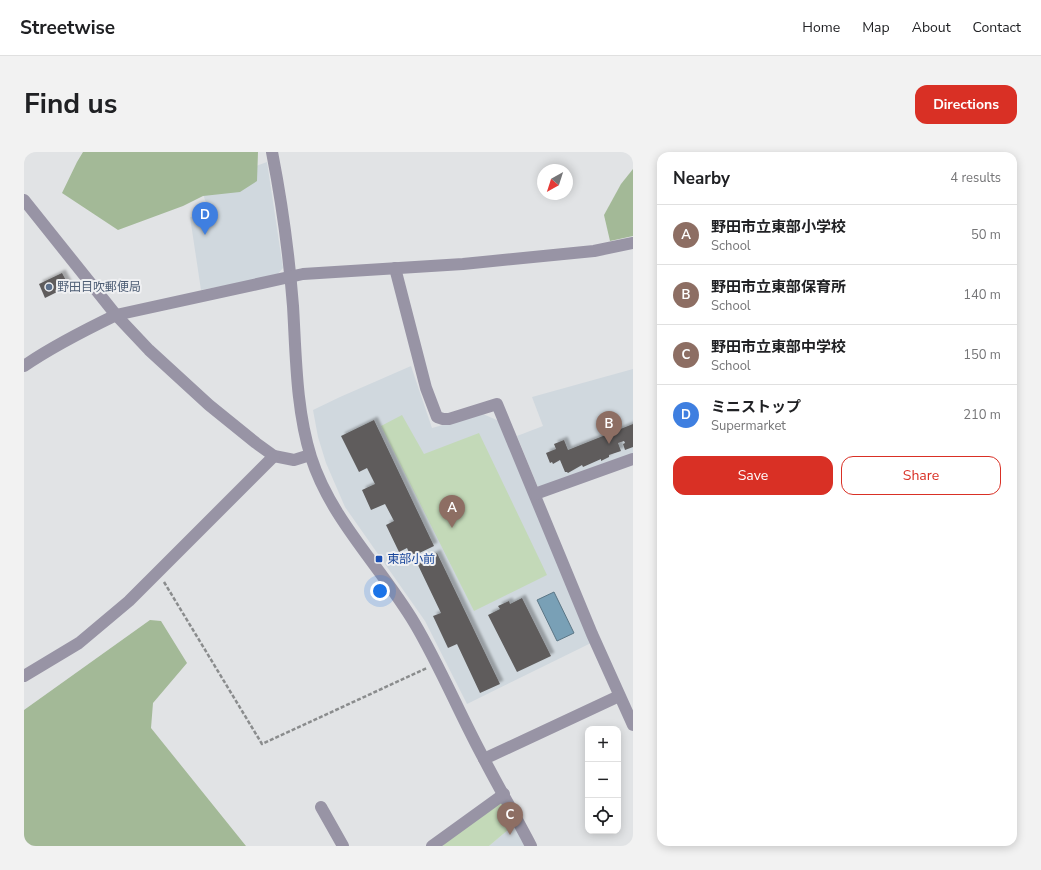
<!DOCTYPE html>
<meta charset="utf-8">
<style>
body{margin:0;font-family:"Nunito Sans","Noto Sans JP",sans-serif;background:#f2f2f2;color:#202124}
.controls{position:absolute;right:12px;bottom:12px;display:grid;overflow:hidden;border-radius:8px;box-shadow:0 2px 10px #0003}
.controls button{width:36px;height:36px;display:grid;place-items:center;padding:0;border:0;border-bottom:1px solid #e0e0e0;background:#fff;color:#202124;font:20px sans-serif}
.compass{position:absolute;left:513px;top:12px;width:36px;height:36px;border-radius:50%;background:#fff;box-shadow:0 2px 10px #0003;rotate:219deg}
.you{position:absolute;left:356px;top:439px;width:14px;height:14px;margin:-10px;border:3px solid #fff;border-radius:50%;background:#1a73e8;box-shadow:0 0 0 6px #1a73e833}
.badge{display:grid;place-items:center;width:26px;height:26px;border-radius:50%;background:#d93025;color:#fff;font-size:13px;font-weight:700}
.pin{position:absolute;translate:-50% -33px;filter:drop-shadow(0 1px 2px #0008)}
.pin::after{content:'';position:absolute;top:21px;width:14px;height:12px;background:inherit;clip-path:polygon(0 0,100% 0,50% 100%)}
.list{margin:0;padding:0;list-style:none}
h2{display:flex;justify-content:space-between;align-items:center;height:52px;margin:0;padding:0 16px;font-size:17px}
h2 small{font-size:13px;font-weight:400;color:#757577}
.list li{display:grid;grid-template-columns:26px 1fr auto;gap:12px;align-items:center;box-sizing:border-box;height:60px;padding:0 16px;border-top:1px solid #e0e0e0}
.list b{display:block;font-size:15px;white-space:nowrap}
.list p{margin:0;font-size:13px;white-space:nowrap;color:#757577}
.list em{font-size:13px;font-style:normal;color:#757577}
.actions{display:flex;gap:8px;padding:12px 16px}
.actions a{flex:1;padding:9px 0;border:1px solid #d93025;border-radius:12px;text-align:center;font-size:14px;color:#d93025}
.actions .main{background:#d93025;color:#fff}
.icon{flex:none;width:22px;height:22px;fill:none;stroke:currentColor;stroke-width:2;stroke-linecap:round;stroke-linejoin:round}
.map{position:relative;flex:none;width:609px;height:694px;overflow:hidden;border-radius:12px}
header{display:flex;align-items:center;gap:24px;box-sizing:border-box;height:56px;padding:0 20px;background:#fff;border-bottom:1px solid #e0e0e0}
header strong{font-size:19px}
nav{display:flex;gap:22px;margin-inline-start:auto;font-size:14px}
.intro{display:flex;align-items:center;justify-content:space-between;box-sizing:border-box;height:96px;padding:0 24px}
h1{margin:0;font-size:28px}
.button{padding:10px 18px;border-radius:12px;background:#d93025;color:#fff;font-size:14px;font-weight:700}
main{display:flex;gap:24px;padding:0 24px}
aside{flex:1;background:#fff;border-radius:12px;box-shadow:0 2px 10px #0003}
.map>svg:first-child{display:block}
</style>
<header>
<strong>Streetwise</strong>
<nav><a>Home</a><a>Map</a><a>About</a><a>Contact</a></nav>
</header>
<div class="intro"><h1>Find us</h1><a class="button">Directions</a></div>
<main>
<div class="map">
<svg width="609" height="694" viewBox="0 0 609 694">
<defs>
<filter id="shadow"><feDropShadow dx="3.5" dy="-3.5" stdDeviation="1" flood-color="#0004"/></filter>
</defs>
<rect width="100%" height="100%" fill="#e1e3e5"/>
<g fill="#d0d8de">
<path d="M243,10L259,116L252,124L177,138L166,65L187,63L176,35Z"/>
<path d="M387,214L408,276L459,262L475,269L567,491L443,552L401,469L321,355L302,311L294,285L289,258L316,245Z"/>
<path d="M609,217V305L518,337L513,333L493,284L519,274L508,245Z"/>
<path d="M490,673L501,694H465Z"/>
</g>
<g fill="#c3d9b8">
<path d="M378,263L400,302L455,281L523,423L450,459L357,274Z"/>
<path d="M477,649L490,673L465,694H419L421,688Z"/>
</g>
<g fill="#a3b997">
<path d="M59,0H234L233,29L216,40L179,44L159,54L94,78L38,41L53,10Z"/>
<path d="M609,17V84L586,89L580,63L597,32Z"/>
<path d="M126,468L137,469L163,511L129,551L127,576L222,694H0V558Z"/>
</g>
<path fill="#79a0b6" stroke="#5b7686" d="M530,440L550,481L533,489L513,448Z"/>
<g fill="#5e5c5c" filter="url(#shadow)">
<path d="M38,121L45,134L21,146L15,132Z"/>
<path d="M350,268L410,394L387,405L383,396L375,400L362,373L370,369L361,352L347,358L338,338L351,332L343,316L335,320L317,284Z"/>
<path d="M609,272V295L601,298L599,292L601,291L600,289L594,291L597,299L585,303V305L577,309V307L559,315L558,313L544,321L543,320H541L536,308L529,312L528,310L526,311L522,301L532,297L530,292L540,288L544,298Z"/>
<path d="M413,401L476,532L456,541L433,492L424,496L409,464L417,461L393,411Z"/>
<path d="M498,446L527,504L493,520L464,463L476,457L474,454L485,449L486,452Z"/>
</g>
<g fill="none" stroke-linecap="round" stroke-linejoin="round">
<path stroke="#8a8c8d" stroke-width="2.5" stroke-dasharray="4 2" stroke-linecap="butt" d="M140,430L238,592L403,516"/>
<g stroke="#9894a5" stroke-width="12">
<path d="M248,0C258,51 265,103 269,154C272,204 272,257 287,305C307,368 358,416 391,472C417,516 436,563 460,607C475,636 492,665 507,694"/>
<path d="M0,48L92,163L125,198L185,253L232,291L250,304L270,308L286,303"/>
<path d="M371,116L402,236L413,265L419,267H425L473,252L568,482L609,573"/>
<path d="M0,214C29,194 61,178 92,163L279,122L439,112L570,99L609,91"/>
<path d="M511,342L609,307"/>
<path d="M0,524L55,491L105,449L250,304"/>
<path d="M460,607L595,544"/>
<path d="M297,655L319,694"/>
<path d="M408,694L480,642"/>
</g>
</g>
<circle fill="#5c6f8a" stroke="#eff0f2" stroke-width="1.5" cx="25" cy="135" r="4"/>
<rect fill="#1a4fb4" stroke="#eff0f2" stroke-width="1.5" x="351" y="403" width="8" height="8" rx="2"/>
<g text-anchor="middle" stroke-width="4" stroke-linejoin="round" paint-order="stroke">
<g font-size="12" fill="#4e5e75" stroke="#eff0f2" text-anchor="start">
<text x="33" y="139">野田目吹郵便局</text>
</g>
<g font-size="12" fill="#164399" stroke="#eff0f2" text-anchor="start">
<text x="363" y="411">東部小前</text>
</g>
</g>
</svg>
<div class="controls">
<button>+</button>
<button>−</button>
<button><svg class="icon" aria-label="locate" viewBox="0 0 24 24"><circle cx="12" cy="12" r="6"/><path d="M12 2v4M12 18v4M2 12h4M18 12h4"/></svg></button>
</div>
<svg class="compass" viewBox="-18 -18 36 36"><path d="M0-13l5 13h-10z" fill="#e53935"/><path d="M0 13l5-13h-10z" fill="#757577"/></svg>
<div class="you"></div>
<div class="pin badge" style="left:428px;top:376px;background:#8d6e63">A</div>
<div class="pin badge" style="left:585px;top:292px;background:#8d6e63">B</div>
<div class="pin badge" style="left:486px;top:683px;background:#8d6e63">C</div>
<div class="pin badge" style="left:181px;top:83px;background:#3f7fe0">D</div>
</div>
<aside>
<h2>Nearby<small>4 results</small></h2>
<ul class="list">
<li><span class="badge" style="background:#8d6e63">A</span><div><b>野田市立東部小学校</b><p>School</p></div><em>50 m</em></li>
<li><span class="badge" style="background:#8d6e63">B</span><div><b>野田市立東部保育所</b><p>School</p></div><em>140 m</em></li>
<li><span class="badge" style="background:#8d6e63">C</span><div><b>野田市立東部中学校</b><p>School</p></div><em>150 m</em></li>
<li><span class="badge" style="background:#3f7fe0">D</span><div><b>ミニストップ</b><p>Supermarket</p></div><em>210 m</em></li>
</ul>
<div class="actions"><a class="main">Save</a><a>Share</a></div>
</aside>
</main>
